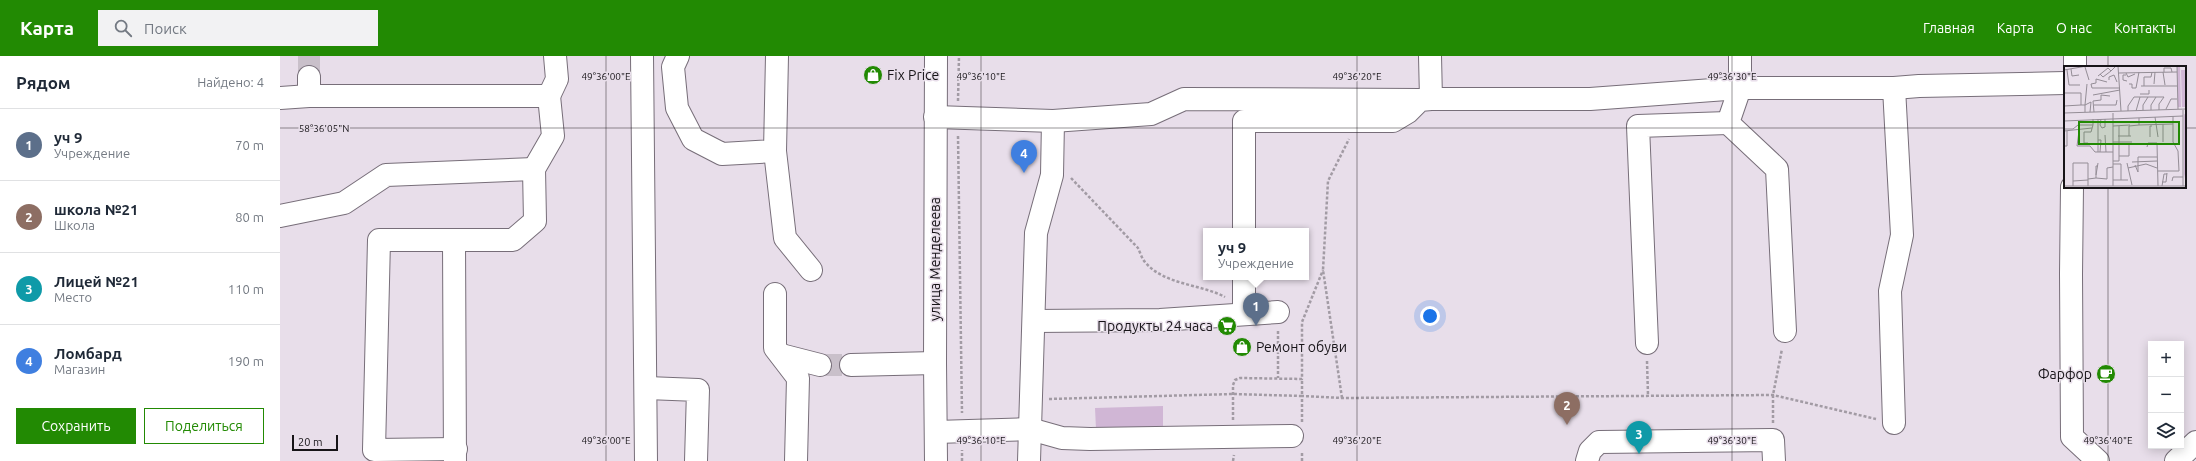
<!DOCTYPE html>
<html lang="ru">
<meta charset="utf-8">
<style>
body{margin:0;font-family:Ubuntu,sans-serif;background:#f2f2f3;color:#1f2937}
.controls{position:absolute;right:12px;bottom:12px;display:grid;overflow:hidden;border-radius:0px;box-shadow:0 2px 10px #0003}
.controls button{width:36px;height:36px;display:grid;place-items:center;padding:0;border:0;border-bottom:1px solid #e0e1e3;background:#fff;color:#1f2937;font:20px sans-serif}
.scale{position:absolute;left:12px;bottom:10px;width:46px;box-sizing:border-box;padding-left:4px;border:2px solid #171418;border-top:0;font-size:11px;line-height:14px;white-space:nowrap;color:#171418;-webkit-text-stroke:3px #e8deea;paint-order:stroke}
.you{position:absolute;left:1150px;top:260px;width:14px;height:14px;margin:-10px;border:3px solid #fff;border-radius:50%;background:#1a73e8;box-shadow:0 0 0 6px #1a73e833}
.badge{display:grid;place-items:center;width:26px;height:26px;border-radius:50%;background:#228a03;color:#fff;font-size:13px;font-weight:700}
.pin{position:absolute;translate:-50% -33px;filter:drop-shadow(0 1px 2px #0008)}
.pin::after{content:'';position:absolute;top:21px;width:14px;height:12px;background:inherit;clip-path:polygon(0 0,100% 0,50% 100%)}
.popup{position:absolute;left:923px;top:172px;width:106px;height:52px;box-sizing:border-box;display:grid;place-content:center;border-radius:0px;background:#fff;filter:drop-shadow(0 1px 3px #0005);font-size:13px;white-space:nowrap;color:#747a83}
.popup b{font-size:15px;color:#1f2937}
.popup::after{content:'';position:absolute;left:50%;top:100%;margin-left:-8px;border:8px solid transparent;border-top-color:#fff}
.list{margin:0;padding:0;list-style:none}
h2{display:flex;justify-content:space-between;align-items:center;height:52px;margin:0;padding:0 16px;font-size:17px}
h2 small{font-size:13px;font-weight:400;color:#747a83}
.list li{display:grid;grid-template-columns:26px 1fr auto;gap:12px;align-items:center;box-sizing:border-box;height:72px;padding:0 16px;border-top:1px solid #e0e1e3}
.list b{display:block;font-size:15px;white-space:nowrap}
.list p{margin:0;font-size:13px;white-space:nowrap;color:#747a83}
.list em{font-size:13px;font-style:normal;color:#747a83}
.actions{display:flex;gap:8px;padding:12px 16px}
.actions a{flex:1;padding:9px 0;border:1px solid #228a03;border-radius:0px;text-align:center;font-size:14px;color:#228a03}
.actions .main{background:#228a03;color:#fff}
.icon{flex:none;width:22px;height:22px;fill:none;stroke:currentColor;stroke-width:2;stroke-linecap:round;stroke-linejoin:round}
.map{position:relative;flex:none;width:1916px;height:405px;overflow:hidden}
header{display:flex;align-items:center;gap:24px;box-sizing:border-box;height:56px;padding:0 20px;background:#228a03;color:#fff}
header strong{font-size:19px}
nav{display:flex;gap:22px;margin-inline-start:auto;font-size:14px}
.search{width:280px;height:36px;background:#f2f2f3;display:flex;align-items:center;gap:10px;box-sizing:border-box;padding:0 14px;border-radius:0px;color:#747a83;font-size:15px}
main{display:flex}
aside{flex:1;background:#fff}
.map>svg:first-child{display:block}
</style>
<header>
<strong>Карта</strong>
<div class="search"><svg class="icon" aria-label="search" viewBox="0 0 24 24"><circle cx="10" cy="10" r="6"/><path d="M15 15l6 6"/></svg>Поиск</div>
<nav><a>Главная</a><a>Карта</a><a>О нас</a><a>Контакты</a></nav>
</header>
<main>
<aside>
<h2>Рядом<small>Найдено: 4</small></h2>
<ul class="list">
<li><span class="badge" style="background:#5c6f8a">1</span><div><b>уч 9</b><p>Учреждение</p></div><em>70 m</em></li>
<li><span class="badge" style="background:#8d6e63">2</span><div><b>школа №21</b><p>Школа</p></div><em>80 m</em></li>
<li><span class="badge" style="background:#0f9aa8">3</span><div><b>Лицей №21</b><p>Место</p></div><em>110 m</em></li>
<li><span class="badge" style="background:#3f7fe0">4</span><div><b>Ломбард</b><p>Магазин</p></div><em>190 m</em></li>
</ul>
<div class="actions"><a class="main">Сохранить</a><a>Поделиться</a></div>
</aside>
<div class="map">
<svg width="1916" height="405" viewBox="0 0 1916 405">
<rect width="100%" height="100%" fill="#e8deea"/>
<path fill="#d0b6d5" d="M883,350V372L816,373L815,352Z"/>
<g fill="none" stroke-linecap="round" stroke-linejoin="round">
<g stroke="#c9c0ca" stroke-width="22" stroke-dasharray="22 11" stroke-linecap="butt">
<path d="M29,21V0"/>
<path d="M540,309H571"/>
</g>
<defs>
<g id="minor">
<path d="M362,0L366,405"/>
<path d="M398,0L393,11L397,52L413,83L442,98L495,95L497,0"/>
<path d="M656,0L655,307L656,405"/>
<path d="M1460,0V32L1448,67L1497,113L1505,275"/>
<path d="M1795,11V0"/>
<path d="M29,21V40"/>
<path d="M1614,32L1622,179L1610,235L1614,367"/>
<path d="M0,42L29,40H269L277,23L275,0"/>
<path d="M1151,43H1310L1460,32H1614L1639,30L1785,27"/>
<path d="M655,61L773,65L871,58L904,43L1140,44"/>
<path d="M495,95L505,182L531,214"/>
<path d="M1792,131L1791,218L1792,381L1818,405"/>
<path d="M0,160L64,147L106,119L254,113"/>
<path d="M964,175V65H1113L1128,56L1140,44L1151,43L1150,0"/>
<path d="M174,184L175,405"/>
<path d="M964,221V257"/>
<path d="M495,238V292L518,322L516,405"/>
<path d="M754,265L880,264L998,256"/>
<path d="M1367,287L1358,70L1448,67"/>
<path d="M501,299L540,309"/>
<path d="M571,309L655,307"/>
<path d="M367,332L418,334L416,405"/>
<path d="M656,376L750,373L782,382L810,383L1012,380"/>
<path d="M176,393L94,394L99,184H233L255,165L254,113L273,80L269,40"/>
<path d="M749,405L756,177L772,119L773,65"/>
<path d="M1307,405L1310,395L1319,386L1493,384L1494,405"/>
<path d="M1896,405L1916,386"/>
</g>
</defs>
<use href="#minor" stroke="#776e79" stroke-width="24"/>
<g stroke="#a29ba4" stroke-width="2.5" stroke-dasharray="3 2" stroke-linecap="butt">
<path d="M678,45L679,0"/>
<path d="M678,80L682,357"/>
<path d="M791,122L858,192C860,196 862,203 865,206C884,229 921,228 945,241"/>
<path d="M998,275V322"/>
<path d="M1367,305L1368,339"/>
<path d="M1062,342L1043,214L1048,125L1069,83"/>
<path d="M769,343L953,338L1022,340V323"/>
<path d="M953,364V329L955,324L960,322L1022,323V266L1043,214"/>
<path d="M1022,366V340L1062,342L1493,339L1596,363"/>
<path d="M1493,367V339L1502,293"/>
<path d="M682,405V394"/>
<path d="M953,405L954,399"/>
<path d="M1022,405V395"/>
</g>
<use href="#minor" stroke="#fff" stroke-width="22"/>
</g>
<path fill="none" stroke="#171418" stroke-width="1" stroke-opacity="0.45" d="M326,0V405M701,0V405M1077,0V405M1452,0V405M1828,0V11M0,72H1785M1905,72H1916M1828,131V405"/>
<defs>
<symbol id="shop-disc" viewBox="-11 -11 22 22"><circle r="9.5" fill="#228a03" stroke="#e8deea"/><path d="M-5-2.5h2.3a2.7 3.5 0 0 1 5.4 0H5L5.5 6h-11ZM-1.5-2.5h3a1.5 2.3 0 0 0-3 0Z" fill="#fff"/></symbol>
<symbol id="supermarket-disc" viewBox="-11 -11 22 22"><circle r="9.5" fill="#228a03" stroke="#e8deea"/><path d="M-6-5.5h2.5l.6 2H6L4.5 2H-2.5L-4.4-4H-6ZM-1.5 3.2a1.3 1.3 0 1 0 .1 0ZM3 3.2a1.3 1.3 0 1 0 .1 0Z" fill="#fff"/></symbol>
<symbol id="cafe-disc" viewBox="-11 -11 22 22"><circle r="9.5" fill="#228a03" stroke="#e8deea"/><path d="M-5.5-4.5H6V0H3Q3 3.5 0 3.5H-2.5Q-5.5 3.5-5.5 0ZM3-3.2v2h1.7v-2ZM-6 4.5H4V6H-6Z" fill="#fff"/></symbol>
</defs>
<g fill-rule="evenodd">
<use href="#shop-disc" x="582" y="8" width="22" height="22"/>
<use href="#supermarket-disc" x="936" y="259" width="22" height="22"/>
<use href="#shop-disc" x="951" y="280" width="22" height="22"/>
<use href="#cafe-disc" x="1815" y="307" width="22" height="22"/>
</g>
<g text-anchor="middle" stroke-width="3" stroke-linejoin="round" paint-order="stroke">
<g font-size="14" fill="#171418" stroke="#e8deea" text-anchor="start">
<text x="607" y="24">Fix Price</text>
<text x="933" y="275" text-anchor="end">Продукты 24 часа</text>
<text x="976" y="296">Ремонт обуви</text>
<text x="1812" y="323" text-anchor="end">Фарфор</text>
</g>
<g font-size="14" fill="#171418" stroke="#e8deea">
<text transform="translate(655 203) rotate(-90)" y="5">улица Менделеева</text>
</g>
</g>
<g transform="translate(1784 10)">
<rect width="122" height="122" fill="#e8deea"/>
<path d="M120,48L122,49V117L120,108Z" fill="#d0b6d5"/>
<path d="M113,0H116L117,41H114ZM121,0L122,39L121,4V41H118L117,4H121Z" fill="#d0b6d5"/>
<path fill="none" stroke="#948d96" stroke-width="1" d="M54,0L57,45M113,0L114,43M21,1L25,14M7,3L8,10L15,9M0,4L23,0M3,4L5,19H16M99,6L101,19M100,6V2H107L108,6M55,7L113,6M62,7L64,11L71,8M36,8L39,11L47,5M62,9H59V14L63,15M34,10L44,2L47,5L52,0M45,14V11L50,9L53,16M43,16L32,13V17L27,18L28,22H56M65,18H68V22H72L75,6M90,18L91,6M77,20H80V11H87L88,6M80,20H113M0,27H17V39H21L23,18M76,28H85V24M29,29L56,24M30,39H52L53,34M0,40L17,39M102,43L107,33H113M79,44V39L84,31M87,44V39L92,31M119,44V120M64,45V40L70,31H100L95,38V44M72,45L76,31M21,46V39L27,36L26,46M30,46L29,35L37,34V29L46,30M0,47L122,43M49,47V120M109,50V76L114,85L115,105M91,51L94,71M34,53V86M37,53L36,59L38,62L41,61V53M0,55L119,50M99,58V76M75,59L109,58M49,60L66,59M1,63H9L14,59H29V53M0,65L28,62M15,65L13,80H26L31,86H49M41,69L42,86M54,70H67M65,70V60L75,59V52M86,71V60H88M34,74H37L36,86M49,76H68M24,77H20V66H27L29,59M0,80H3V65M83,81L84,77H93L94,120M55,90H65V79M49,95H55V60M68,96L93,95M63,97L68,119M49,98H57V114M71,99L74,106V91H93M64,102L82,98L93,102M94,105H115M32,109L34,97M32,112L43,113V102L49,101M24,113L32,112V100H34M49,114H64M9,115L24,114M108,115L109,111H119M98,116H102L103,107M0,120H122M9,120V97H24V120M98,120L100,108H103"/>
<path fill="#228a03" fill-opacity="0.15" stroke="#228a03" stroke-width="2" d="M15,56H115V78H15Z"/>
<rect width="122" height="122" fill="none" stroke="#171418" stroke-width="2"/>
</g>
<g font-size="10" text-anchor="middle" fill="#171418" stroke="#e8deea" stroke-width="3" stroke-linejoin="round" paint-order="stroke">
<text x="326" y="24">49°36'00"E</text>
<text x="701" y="24">49°36'10"E</text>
<text x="1077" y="24">49°36'20"E</text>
<text x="1452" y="24">49°36'30"E</text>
<text x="44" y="76">58°36'05"N</text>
<text x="326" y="388">49°36'00"E</text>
<text x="701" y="388">49°36'10"E</text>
<text x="1077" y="388">49°36'20"E</text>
<text x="1452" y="388">49°36'30"E</text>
<text x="1828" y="388">49°36'40"E</text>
</g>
</svg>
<div class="controls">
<button>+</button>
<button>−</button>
<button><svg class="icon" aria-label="layers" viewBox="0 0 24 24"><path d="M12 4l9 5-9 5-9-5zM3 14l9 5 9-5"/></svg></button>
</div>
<div class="scale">20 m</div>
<div class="you"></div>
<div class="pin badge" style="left:976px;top:270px;background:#5c6f8a">1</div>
<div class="popup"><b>уч 9</b>Учреждение</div>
<div class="pin badge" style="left:1287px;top:369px;background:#8d6e63">2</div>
<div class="pin badge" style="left:1359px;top:398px;background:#0f9aa8">3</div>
<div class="pin badge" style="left:744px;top:117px;background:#3f7fe0">4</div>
</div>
</main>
